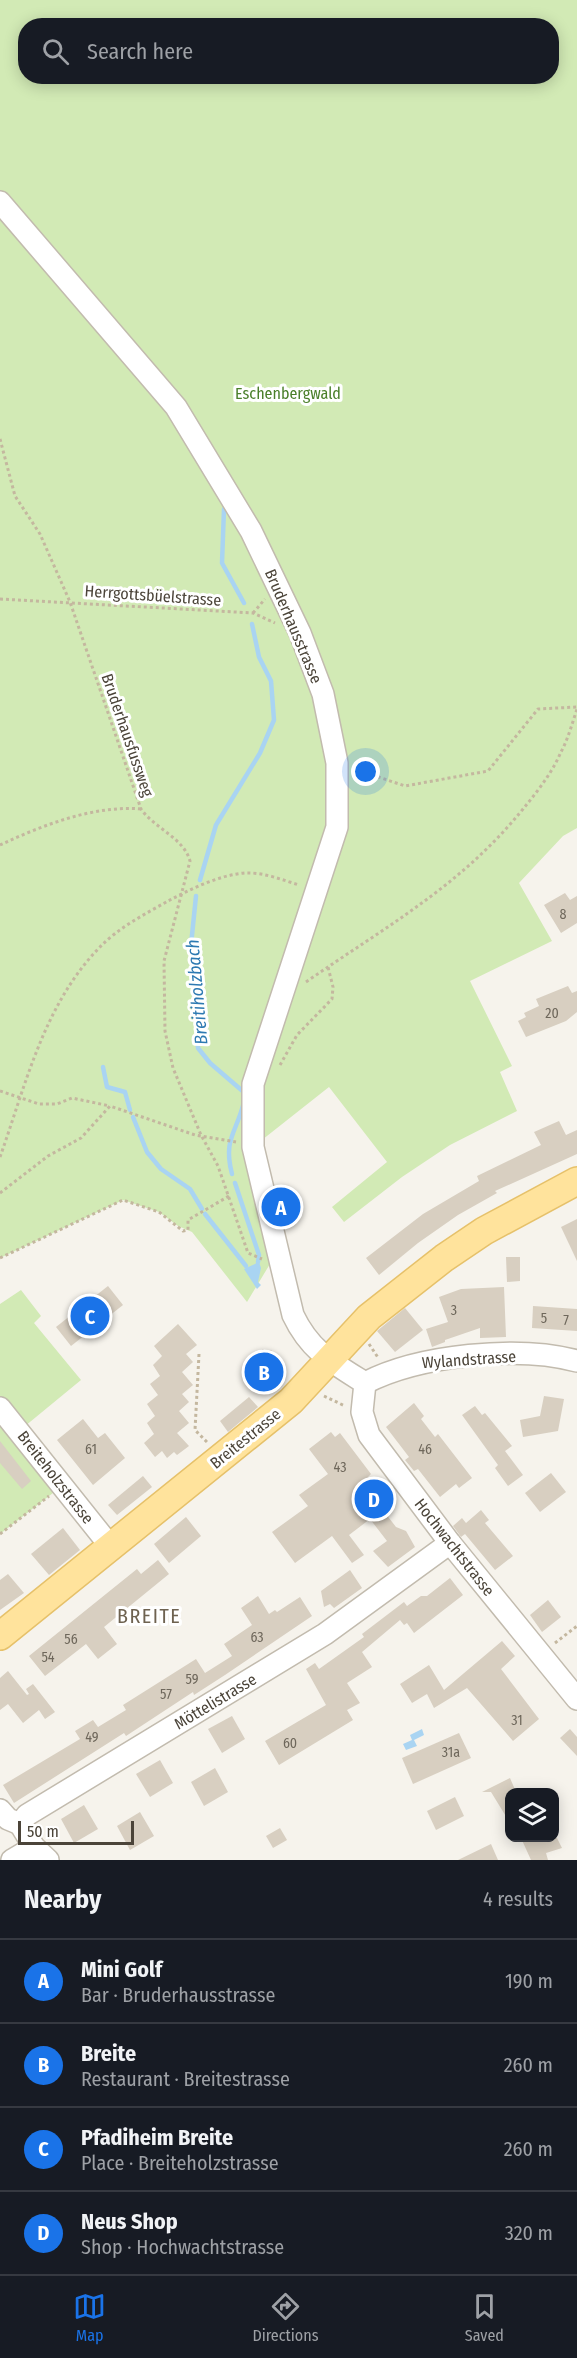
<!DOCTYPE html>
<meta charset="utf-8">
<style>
body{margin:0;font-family:"Fira Sans Condensed",sans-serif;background:#20242c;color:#f1f3f6}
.controls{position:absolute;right:18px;bottom:18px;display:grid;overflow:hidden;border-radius:12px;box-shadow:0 3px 15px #0003}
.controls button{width:54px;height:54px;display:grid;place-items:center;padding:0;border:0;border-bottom:2px solid #363941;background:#171b24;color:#f1f3f6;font:30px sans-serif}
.scale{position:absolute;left:18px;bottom:15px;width:116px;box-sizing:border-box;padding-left:6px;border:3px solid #4b4439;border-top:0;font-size:16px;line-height:21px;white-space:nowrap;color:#4b4439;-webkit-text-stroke:4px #fff;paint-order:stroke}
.you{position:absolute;left:366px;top:772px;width:21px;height:21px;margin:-15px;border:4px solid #fff;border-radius:50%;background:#1a73e8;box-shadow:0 0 0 9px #1a73e833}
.badge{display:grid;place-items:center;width:39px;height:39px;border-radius:50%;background:#1a73e8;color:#fff;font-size:20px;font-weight:700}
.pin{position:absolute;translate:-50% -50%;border:3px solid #fff;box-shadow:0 2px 6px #0006}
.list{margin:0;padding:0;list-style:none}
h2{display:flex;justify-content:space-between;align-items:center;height:78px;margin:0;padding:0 24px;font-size:26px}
h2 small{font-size:20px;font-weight:400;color:#9ea1a6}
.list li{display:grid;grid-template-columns:39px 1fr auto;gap:18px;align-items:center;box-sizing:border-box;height:84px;padding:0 24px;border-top:2px solid #363941}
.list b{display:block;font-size:22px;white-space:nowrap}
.list p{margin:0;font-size:20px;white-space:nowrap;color:#9ea1a6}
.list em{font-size:20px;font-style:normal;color:#9ea1a6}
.icon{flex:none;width:33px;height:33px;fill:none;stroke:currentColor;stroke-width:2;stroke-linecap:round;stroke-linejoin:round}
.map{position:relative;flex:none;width:577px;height:1860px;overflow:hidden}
.search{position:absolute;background:#171b24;box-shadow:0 3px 15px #0003;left:18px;right:18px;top:18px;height:66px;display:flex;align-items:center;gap:15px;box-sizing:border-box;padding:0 21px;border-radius:24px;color:#9ea1a6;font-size:22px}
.sheet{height:414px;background:#171b24}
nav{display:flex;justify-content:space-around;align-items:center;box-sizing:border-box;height:84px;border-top:2px solid #363941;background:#171b24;font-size:16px;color:#9ea1a6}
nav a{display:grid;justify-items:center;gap:3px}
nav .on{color:#1a73e8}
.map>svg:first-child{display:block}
</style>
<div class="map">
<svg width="577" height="1860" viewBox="0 0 577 1860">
<rect width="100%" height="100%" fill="#f6f3ec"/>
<g fill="#d2eab5" fill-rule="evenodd">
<path d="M0,0H577V828L563,836L519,883L552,941L470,981L512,1066L500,1072L517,1111L450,1145L402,1177L344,1222L332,1207L387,1162L329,1087L253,1147L276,1254L247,1302L192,1232L178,1226L159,1212L123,1200L0,1258ZM26,26H552V76H26Z"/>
<path d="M21,1290L41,1316L34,1323L81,1380L19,1431L62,1486L0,1534V1304Z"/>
</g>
<g fill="#a9d4f2">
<path d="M259,1262L261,1268L258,1282L261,1285L257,1289L244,1269Z"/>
<path d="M422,1729L424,1735L414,1740L417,1746L406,1750L403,1744L412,1740L410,1735Z"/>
</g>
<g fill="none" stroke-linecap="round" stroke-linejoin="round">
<g stroke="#a9d4f2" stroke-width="4.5">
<path d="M224,509L222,563L244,603"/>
<path d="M200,880L216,825L260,753L274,720L271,681L259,657L252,624"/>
<path d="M196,896L191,945L198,1048L210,1063L246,1094"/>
<path d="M103,1067L107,1087L125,1092L130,1110"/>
<path d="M133,1117L147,1152L161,1169L190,1189L202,1209"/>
<path d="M232,1174C223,1139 236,1134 244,1102"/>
<path d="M235,1183L259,1255L258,1262"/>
<path d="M205,1214L246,1266"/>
</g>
</g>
<g fill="#d8cfc1">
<path d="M565,893L570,900L577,896V923L561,933L544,905Z"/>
<path d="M568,986L572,993L577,991V1012L566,1021L526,1037L518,1021L526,1017L524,1013L539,1006L536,999Z"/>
<path d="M559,1121L566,1135L577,1130V1154L495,1191L497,1193L458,1215L418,1243L379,1275L366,1258L423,1214L479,1181L477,1176L541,1145L534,1132Z"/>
<path d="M577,1219V1261L561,1227Z"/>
<path d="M506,1257H520V1281L507,1282Z"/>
<path d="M108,1286L123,1305L71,1346L56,1327Z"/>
<path d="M504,1287L506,1337L480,1338V1328L445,1340V1342L432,1347L426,1329L448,1322L439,1297L461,1289Z"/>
<path d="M533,1306L577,1309V1331L532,1328Z"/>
<path d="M405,1308L423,1330L395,1352L377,1331Z"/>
<path d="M178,1324L197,1345L186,1354L193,1362L182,1372L193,1385L182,1394L189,1402L179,1411L189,1423L177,1433L189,1446L177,1455L174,1452L167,1458L162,1451L155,1457L144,1443L154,1434L147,1423L155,1416L147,1404L158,1395L150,1384L160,1376L153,1365L162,1356L154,1346Z"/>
<path d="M263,1349L267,1353L271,1350L286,1368L263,1387L248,1369L253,1365L249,1360Z"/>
<path d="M544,1396L564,1399L558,1431L523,1437L520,1420L540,1416Z"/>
<path d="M249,1397L258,1407L228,1432L220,1421Z"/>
<path d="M414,1403L424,1416L421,1419L435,1437L438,1434L472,1478L459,1488L456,1484L440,1497L418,1469L414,1471L405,1460L409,1457L386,1427Z"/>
<path d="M475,1406L482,1415L485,1413L512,1446L505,1451L523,1475L508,1486L495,1468L498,1465L462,1415Z"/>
<path d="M83,1419L98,1438L105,1433L125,1458L93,1485L57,1440Z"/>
<path d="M331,1432L335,1437L340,1433L371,1474L368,1477L389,1504L382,1509L396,1527L406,1531L415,1547L388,1567L373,1551L387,1541L370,1519L349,1535L364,1555L352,1563L332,1536L295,1563L272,1532L308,1506L299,1495L328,1474L309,1449Z"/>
<path d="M0,1441L31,1481L22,1489L0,1463Z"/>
<path d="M551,1473L566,1492L540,1512L525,1493Z"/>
<path d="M143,1476L152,1487L117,1515L108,1505Z"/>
<path d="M481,1510L489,1520L485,1523L513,1556L495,1570L465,1534L461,1537L453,1526L462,1518L466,1523Z"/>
<path d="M186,1517L201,1536L169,1563L154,1544Z"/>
<path d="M63,1528L80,1550L49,1575L31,1554Z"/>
<path d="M158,1560L169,1574L104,1627L117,1644L98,1659L86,1644L45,1676L29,1656L137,1569L141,1574Z"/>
<path d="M350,1570L362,1588L334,1608L330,1604L324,1607L321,1591Z"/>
<path d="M8,1574L24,1593L0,1610V1580Z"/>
<path d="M450,1578L463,1595L414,1633L407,1623L404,1625L400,1620L362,1652L372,1667L347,1683L360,1703L347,1710L353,1720L279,1765L265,1741L326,1705L306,1669L315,1663L319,1669L364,1637L362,1634L404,1602L407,1606L421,1596H427Z"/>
<path d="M258,1596L269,1614L275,1610L277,1612L300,1597L312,1616L225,1675L194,1695L193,1692L126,1736L124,1733L14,1803L3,1785L80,1739L75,1731L93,1720L98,1727L126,1710L123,1705L196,1659L205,1673L232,1656L224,1644L252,1625L241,1608Z"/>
<path d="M548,1600L561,1617L542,1632L530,1615Z"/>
<path d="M502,1641L515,1656L501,1669L539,1719L513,1741L467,1688L434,1708L427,1694L412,1703L400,1684L429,1665L444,1690Z"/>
<path d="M8,1671L27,1695L29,1694L26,1689L33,1684L55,1712L45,1719L39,1710L23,1723L8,1704L0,1710V1678Z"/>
<path d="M232,1716L245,1739L222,1753L208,1729Z"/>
<path d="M570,1729L577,1737V1756L560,1738Z"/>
<path d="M459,1733L471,1758L413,1784L402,1758Z"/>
<path d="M160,1760L173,1783L150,1797L136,1774Z"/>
<path d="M215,1768L228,1792L204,1806L191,1782Z"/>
<path d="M510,1778L516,1792H510V1823L491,1792H482Z"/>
<path d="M455,1797L464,1816L436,1830L427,1811Z"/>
<path d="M84,1805L98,1829L74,1843L61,1819Z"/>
<path d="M140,1812L154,1836L130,1850L117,1826Z"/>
<path d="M280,1828L287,1840L273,1848L266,1836Z"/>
<path d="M521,1838H557L562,1848L546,1853L548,1860H531Z"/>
<path d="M491,1844L498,1860H458Z"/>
</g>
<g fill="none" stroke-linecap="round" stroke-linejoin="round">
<defs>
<g id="minor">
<path d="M0,202L176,407L251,531L300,633L323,694L337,763V827L253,1084V1147L293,1315C310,1351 333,1363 365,1383"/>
<path d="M365,1383L362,1412L369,1435L450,1543L577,1699"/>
<path d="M365,1383C419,1355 518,1345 577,1361"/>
<path d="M0,1408L111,1547"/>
<path d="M0,1810L8,1819L20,1824"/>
<path d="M12,1860L34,1847"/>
<path d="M48,1860L34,1847L20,1824L27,1815L325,1634L450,1543"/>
</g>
<path id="major" d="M0,1636L291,1401L369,1317L444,1258L484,1231L577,1181"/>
</defs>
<use href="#minor" stroke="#c2bbae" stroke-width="24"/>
<use href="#major" stroke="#e6c16a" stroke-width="30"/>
<g stroke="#c4b79f" stroke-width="3" stroke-dasharray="3 3" stroke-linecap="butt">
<path d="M0,439L15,496L40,534L70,602L141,809C154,828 184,838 190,861L164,961L165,1031L173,1068L201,1135L218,1166L248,1253L262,1259"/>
<path d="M0,599L253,613L275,623"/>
<path d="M253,613L265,599"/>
<path d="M355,769L405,786L488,771L538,709L577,707"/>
<path d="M0,845C43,825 94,805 141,809"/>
<path d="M306,982C385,927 461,886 523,809C537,792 552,773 561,752C568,739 572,724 577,709"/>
<path d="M280,1065L297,1035L332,999L333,987L328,967"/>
<path d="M0,1091L39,1104H57L72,1098L110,1106"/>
<path d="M0,1157C26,1084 44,1004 100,947C118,928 145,914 168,901C191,889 219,875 245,873C263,872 283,880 299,885"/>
<path d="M0,1193L48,1156L81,1138L110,1106L195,1135L236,1142"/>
<path d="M0,1258L123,1200L159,1212L183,1231L188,1230V1220L229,1196"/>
<path d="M369,1344L379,1359"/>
<path d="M199,1354L195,1430L208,1443"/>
<path d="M324,1396L345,1406"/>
<path d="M0,1534L49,1496"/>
<path d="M555,1643L577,1626"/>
</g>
<use href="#minor" stroke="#fff" stroke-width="21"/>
<use href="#major" stroke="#ffe39c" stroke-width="27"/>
</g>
<g text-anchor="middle" stroke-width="6" stroke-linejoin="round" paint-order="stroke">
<g font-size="14" fill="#6e675b">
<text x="563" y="919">8</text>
<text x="552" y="1018">20</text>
<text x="454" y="1315">3</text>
<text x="544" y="1323">5</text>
<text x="566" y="1325">7</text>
<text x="91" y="1454">61</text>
<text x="425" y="1454">46</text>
<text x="340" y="1472">43</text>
<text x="257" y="1642">63</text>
<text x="71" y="1644">56</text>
<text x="48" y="1662">54</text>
<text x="192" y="1684">59</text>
<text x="166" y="1699">57</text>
<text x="517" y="1725">31</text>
<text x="92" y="1742">49</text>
<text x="290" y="1748">60</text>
<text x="451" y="1757">31a</text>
</g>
<g font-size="16" fill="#4a7f2a" stroke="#fff">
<text x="288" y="399">Eschenbergwald</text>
</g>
<g font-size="16" fill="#4b4439" stroke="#fff">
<text transform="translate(153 595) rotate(4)" y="6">Herrgottsbüelstrasse</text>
<text transform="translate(294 626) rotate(67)" y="6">Bruderhausstrasse</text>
<text transform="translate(128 735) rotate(71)" y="6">Bruderhausfussweg</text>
<text transform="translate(469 1359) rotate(-4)" y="6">Wylandstrasse</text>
<text transform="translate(245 1438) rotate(-39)" y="6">Breitestrasse</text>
<text transform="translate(56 1477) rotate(52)" y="6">Breiteholzstrasse</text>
<text transform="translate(455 1547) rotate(52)" y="6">Hochwachtstrasse</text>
<text transform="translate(215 1701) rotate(-31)" y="6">Möttelistrasse</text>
</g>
<g font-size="18" font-style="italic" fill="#2e7ab2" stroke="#fff">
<text transform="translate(197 992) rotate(-95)" y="6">Breitiholzbach</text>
</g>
<g font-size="20" letter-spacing="1.5" fill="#6e6250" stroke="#fff">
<text x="149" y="1623">BREITE</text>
</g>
</g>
</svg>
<div class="controls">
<button><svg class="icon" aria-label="layers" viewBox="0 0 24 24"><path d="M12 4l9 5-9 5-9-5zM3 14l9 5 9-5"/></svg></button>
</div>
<div class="scale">50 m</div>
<div class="you"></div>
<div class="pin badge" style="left:281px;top:1207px">A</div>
<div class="pin badge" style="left:264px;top:1372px">B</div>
<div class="pin badge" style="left:90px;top:1316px">C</div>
<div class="pin badge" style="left:374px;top:1499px">D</div>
<div class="search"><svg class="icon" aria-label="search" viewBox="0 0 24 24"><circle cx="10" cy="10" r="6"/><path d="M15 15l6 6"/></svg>Search here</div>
</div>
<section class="sheet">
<h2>Nearby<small>4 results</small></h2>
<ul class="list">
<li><span class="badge">A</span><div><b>Mini Golf</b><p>Bar · Bruderhausstrasse</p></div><em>190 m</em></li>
<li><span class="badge">B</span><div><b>Breite</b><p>Restaurant · Breitestrasse</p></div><em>260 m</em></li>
<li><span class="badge">C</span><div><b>Pfadiheim Breite</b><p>Place · Breiteholzstrasse</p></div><em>260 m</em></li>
<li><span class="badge">D</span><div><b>Neus Shop</b><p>Shop · Hochwachtstrasse</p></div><em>320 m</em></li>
</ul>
</section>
<nav>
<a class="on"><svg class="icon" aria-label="map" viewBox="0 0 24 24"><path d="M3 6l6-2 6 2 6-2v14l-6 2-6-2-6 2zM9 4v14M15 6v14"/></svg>Map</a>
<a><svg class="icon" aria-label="directions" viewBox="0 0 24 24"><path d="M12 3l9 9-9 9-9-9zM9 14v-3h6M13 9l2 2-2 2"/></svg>Directions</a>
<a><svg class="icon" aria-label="saved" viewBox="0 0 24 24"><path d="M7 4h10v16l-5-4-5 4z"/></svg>Saved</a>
</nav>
